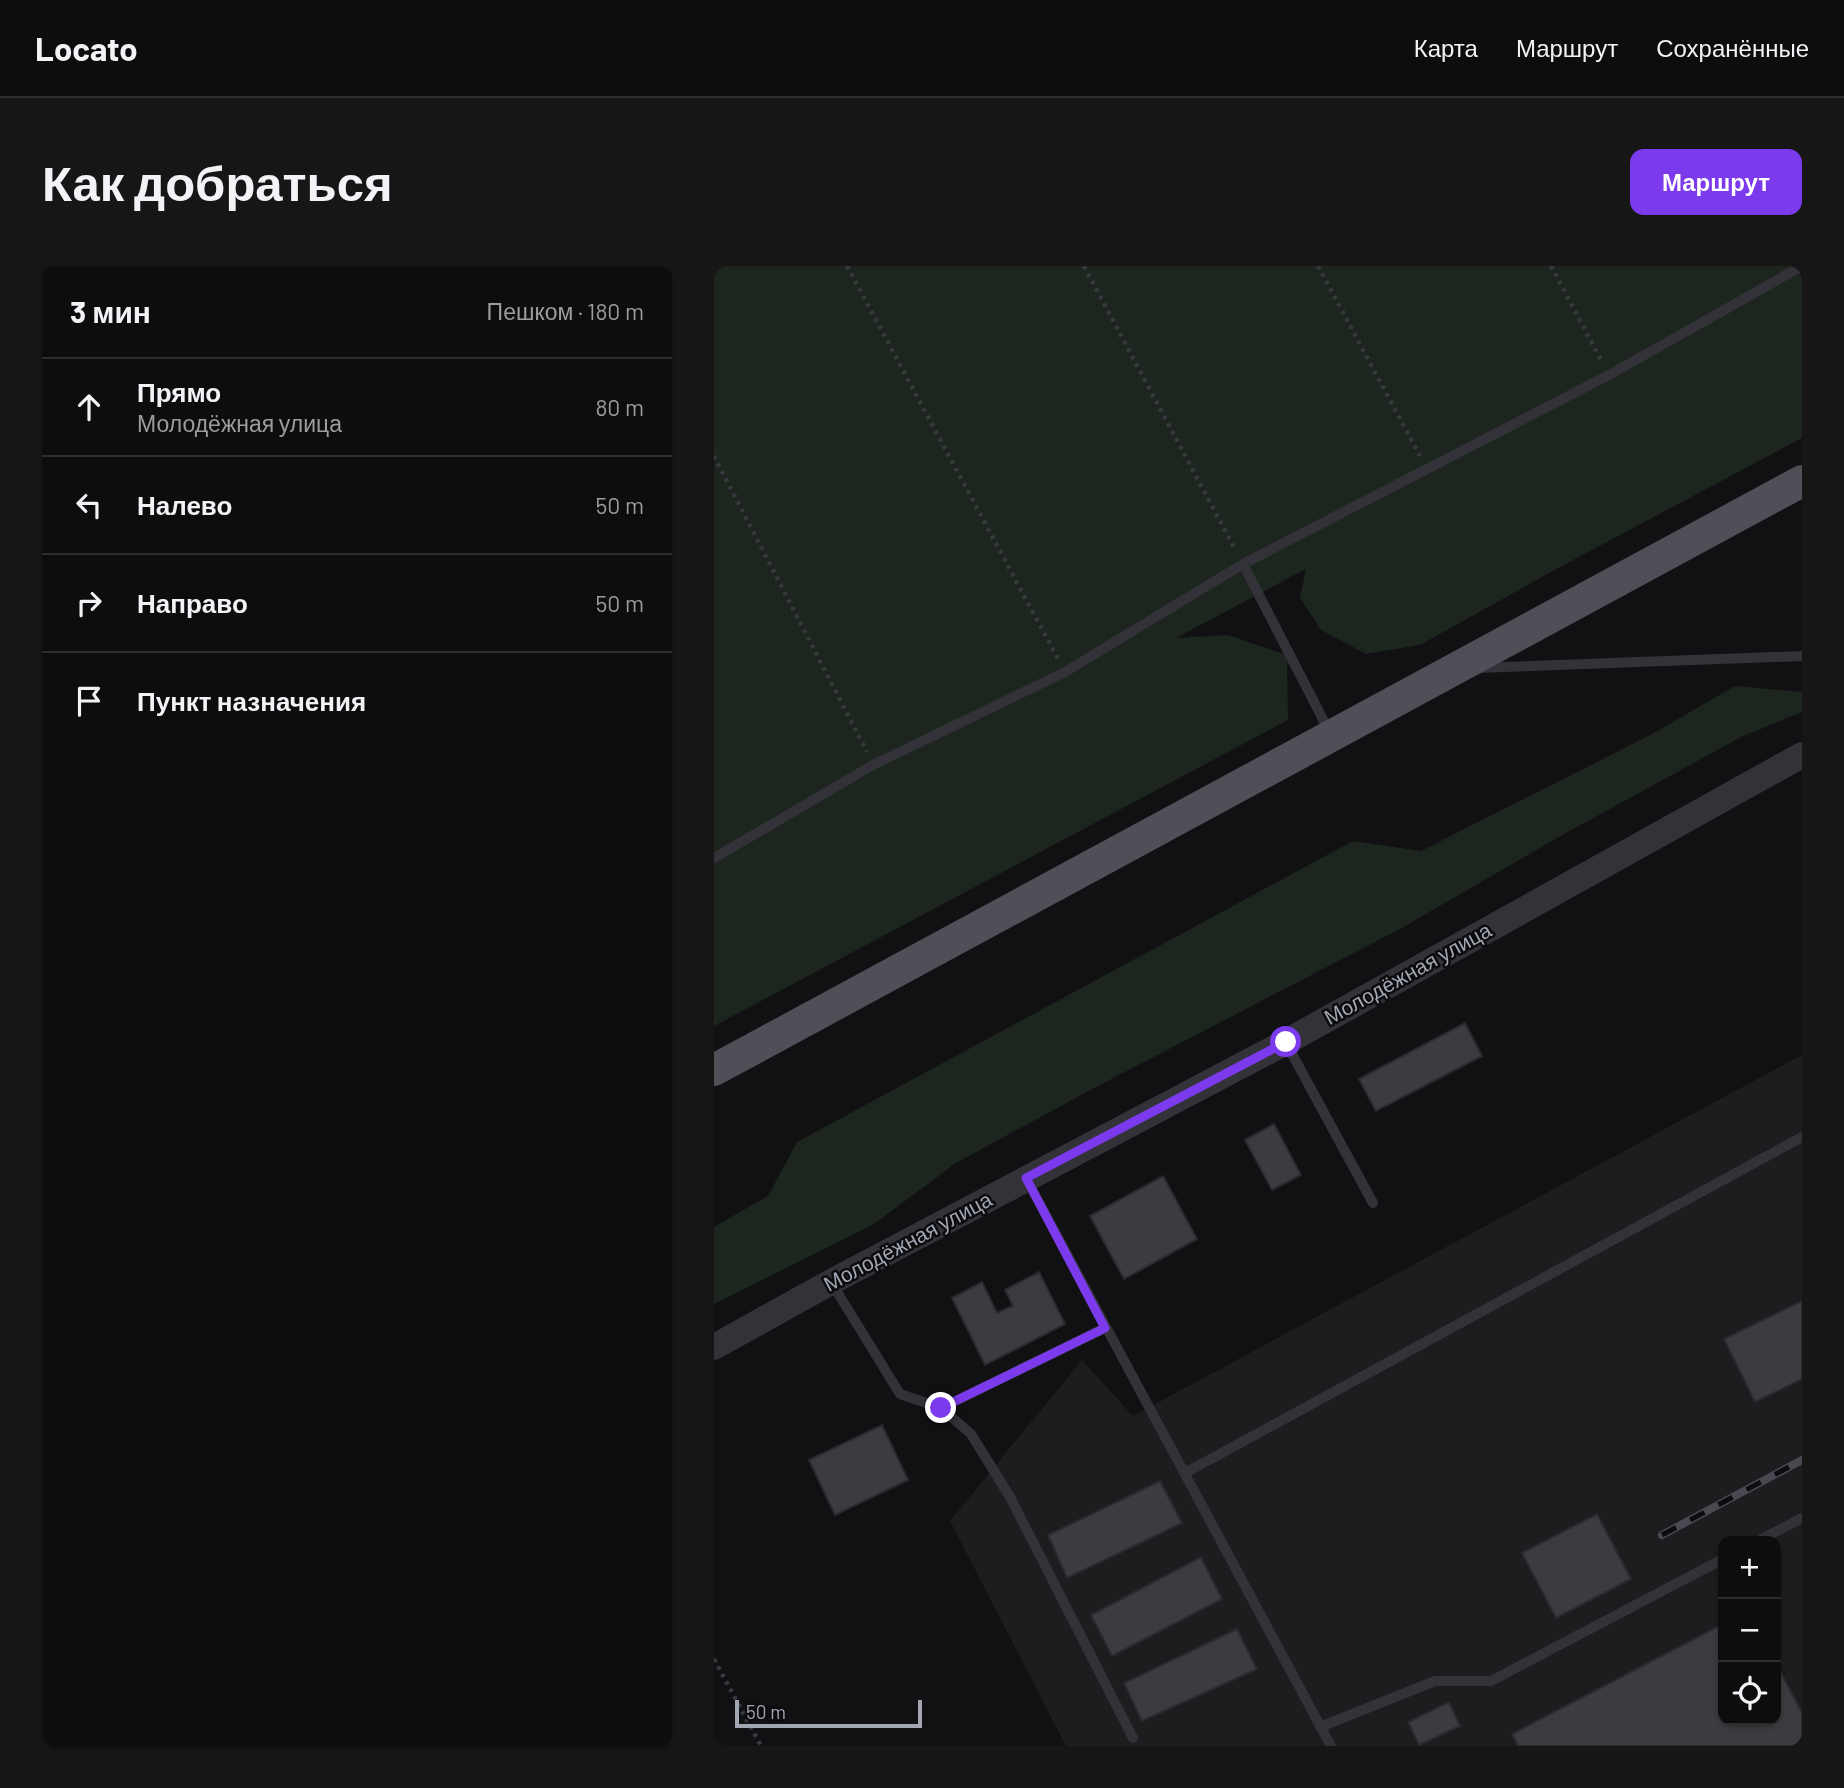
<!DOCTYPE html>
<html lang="ru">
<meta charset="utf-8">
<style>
body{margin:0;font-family:Barlow,sans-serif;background:#161617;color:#f1f3f6}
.controls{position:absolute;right:21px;bottom:21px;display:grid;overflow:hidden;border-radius:14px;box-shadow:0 2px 5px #0004}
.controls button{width:63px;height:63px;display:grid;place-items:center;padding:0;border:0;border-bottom:2px solid #2d2d2e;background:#0d0d0e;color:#f1f3f6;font:35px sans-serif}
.scale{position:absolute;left:21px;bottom:18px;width:187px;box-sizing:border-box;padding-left:7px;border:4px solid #a2a6b3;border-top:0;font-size:19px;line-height:24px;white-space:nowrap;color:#a2a6b3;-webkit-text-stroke:5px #0c0c0e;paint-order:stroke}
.stop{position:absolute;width:21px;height:21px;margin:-16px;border:5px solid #7c3aed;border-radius:50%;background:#fff}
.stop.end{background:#7c3aed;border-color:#fff;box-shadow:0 2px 7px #0008}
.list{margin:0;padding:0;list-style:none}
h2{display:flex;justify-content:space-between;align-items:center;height:91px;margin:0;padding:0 28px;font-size:30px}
h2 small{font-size:23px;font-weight:400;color:#9a9c9e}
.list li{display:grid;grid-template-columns:46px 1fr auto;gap:21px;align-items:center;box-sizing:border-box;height:98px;padding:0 28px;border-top:2px solid #2d2d2e}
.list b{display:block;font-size:26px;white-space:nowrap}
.list p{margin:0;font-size:23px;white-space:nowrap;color:#9a9c9e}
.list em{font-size:23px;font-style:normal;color:#9a9c9e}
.icon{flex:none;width:38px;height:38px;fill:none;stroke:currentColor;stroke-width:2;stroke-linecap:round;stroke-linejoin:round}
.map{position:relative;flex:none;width:1088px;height:1480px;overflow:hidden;border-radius:14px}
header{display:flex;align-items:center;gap:42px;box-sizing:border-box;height:98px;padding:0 35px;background:#0d0d0e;border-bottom:2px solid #2d2d2e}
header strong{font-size:33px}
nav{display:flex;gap:38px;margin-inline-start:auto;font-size:24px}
.intro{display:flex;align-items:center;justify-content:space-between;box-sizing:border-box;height:168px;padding:0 42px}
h1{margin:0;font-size:49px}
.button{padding:18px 32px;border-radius:14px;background:#7c3aed;color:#fff;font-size:24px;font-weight:700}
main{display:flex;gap:42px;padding:0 42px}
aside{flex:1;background:#0d0d0e;border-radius:14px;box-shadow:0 2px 5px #0004}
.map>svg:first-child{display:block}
</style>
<header>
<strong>Locato</strong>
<nav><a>Карта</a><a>Маршрут</a><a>Сохранённые</a></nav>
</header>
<div class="intro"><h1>Как добраться</h1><a class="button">Маршрут</a></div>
<main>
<aside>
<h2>3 мин<small>Пешком · 180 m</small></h2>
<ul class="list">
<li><svg class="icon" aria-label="ahead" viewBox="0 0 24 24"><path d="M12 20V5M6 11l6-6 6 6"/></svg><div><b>Прямо</b><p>Молодёжная улица</p></div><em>80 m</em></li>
<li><svg class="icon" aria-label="left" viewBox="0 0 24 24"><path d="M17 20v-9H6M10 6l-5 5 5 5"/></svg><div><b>Налево</b></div><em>50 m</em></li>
<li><svg class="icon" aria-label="right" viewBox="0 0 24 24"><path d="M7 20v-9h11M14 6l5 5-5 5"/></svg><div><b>Направо</b></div><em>50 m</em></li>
<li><svg class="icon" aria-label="arrive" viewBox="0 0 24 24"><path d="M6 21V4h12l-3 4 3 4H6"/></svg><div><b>Пункт назначения</b></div></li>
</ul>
</aside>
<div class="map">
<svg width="1088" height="1480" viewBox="0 0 1088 1480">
<rect width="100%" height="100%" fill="#111113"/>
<path fill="#1d1d20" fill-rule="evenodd" d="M1088,789V1480H352L236,1255L368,1094L419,1150ZM1009,1275H1062V1454H1009Z"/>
<g fill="#1d251f">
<path d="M0,0H1088V172L846,301L706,379L652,388L607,364L586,332L592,303L462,372L514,369L573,389L574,454L0,760Z"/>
<path d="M1021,420L1088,426V446L1027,471L843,572L686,663L380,822L242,897L160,958L0,1038V961L54,930L83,876L639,575L707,585L938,468Z"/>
</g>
<g fill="#3b3b40" stroke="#2b2b2f" stroke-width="2">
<path d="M751,757L768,790L662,845L645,813Z"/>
<path d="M560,858L587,909L558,924L531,874Z"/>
<path d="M449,910L483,973L410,1013L376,950Z"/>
<path d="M325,1006L351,1058L271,1099L238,1032L268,1016L283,1047L299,1040L291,1024Z"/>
<path d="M1088,1035V1113L1041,1136L1010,1073Z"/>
<path d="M168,1159L194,1214L121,1249L95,1194Z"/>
<path d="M446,1215L468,1257L353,1312L334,1269Z"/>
<path d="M883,1248L917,1313L842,1352L808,1287Z"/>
<path d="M487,1291L508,1333L398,1390L377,1349Z"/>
<path d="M1009,1358V1454H1062V1397L1088,1447V1480H804L798,1468Z"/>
<path d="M523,1363L543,1403L428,1455L410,1417Z"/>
<path d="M735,1436L746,1460L705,1479L694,1456Z"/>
</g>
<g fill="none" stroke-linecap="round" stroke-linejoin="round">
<g stroke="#38393f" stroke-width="4.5" stroke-dasharray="3.5 5" stroke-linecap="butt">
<path d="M133,0L344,393"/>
<path d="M370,0L522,285"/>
<path d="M604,0L706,190"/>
<path d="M837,0L888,96"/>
<path d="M0,190L153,486"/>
<path d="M0,1393L47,1480"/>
</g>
<g stroke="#323238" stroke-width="10">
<path d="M529,298L616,467"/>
<path d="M762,402L1088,390"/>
<path d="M0,592L159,499L351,406L529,298L895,109L1088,0"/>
<path d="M572,777L659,937"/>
<path d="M312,912L617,1480"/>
<path d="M117,1016L186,1128L227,1142L257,1168L296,1231L419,1472"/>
<path d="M227,1142L391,1062"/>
<path d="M471,1207L1088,871"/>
<path d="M1044,1275L1088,1252"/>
<path d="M606,1461L721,1415H777L1009,1293"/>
</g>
<path stroke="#323238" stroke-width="26" d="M0,1081L117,1016L572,776L1088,489"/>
<path stroke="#4e4f57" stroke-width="32" d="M0,804L1088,215"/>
<defs>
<path id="rail" d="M948,1269L1088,1194"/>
</defs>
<use href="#rail" stroke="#494a51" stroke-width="8"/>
<use href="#rail" stroke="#0c0c0e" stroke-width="5" stroke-dasharray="16" stroke-linecap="butt"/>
</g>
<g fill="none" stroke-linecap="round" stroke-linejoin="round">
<path stroke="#7c3aed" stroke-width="9" d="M227,1142L391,1062L312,912L572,776"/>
</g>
<g text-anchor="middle" stroke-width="5" stroke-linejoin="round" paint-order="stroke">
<g font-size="21" fill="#a2a6b3" stroke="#0c0c0e">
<text transform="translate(694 708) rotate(-29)" y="7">Молодёжная улица</text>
<text transform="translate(194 976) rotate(-28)" y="7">Молодёжная улица</text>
</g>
</g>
</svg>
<div class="controls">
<button>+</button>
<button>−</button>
<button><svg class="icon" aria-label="locate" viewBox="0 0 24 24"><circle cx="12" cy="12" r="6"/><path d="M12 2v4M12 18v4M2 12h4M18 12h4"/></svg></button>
</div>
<div class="scale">50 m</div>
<div class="stop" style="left:572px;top:776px"></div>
<div class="stop end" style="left:227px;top:1142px"></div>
</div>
</main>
